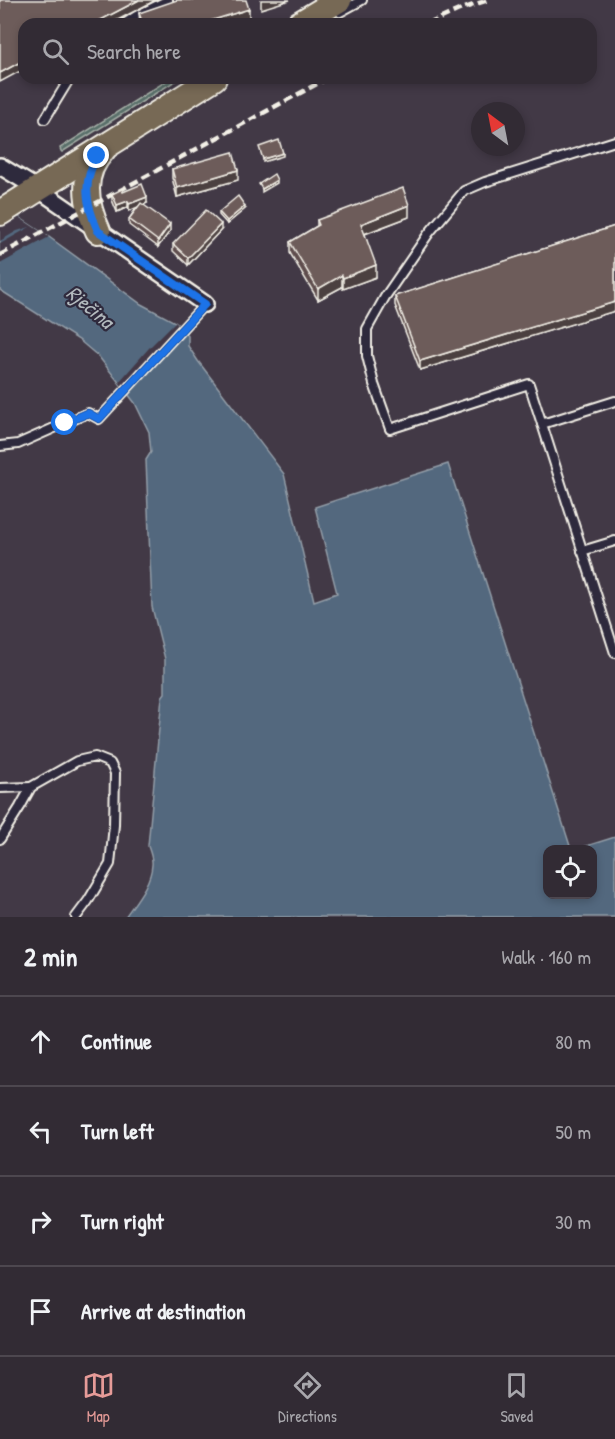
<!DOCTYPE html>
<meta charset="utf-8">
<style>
body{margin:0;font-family:"Patrick Hand",sans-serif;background:#3a333c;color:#f1f3f6}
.controls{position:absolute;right:18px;bottom:18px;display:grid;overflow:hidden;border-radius:12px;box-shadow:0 3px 9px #0003}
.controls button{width:54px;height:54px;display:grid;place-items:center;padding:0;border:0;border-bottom:2px solid #4d474f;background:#322b34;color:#f1f3f6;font:30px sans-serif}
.compass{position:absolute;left:471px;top:102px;width:54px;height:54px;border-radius:50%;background:#322b34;box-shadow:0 3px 9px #0003;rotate:328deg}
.stop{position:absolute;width:18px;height:18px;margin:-14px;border:4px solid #1a73e8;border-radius:50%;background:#fff}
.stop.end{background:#1a73e8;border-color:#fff;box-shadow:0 2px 6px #0008}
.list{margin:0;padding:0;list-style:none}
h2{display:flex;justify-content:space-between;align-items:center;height:78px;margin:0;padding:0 24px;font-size:26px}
h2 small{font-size:20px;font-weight:400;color:#a8a7ac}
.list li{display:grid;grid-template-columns:39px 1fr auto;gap:18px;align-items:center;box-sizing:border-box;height:90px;padding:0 24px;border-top:2px solid #4d474f}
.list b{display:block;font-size:22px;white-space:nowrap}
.list em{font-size:20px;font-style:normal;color:#a8a7ac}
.icon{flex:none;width:33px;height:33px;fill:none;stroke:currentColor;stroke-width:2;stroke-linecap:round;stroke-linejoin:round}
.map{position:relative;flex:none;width:615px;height:917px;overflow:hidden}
.search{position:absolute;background:#322b34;box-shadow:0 3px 9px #0003;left:18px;right:18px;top:18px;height:66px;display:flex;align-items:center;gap:15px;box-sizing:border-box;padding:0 21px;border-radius:18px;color:#a8a7ac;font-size:22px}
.sheet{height:438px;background:#322b34}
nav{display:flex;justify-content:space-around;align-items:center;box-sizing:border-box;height:84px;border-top:2px solid #4d474f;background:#322b34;font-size:16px;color:#a8a7ac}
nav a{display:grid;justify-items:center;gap:3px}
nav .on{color:#e69b98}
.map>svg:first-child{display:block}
</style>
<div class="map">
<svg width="615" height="917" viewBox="0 0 615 917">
<rect width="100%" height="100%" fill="#423946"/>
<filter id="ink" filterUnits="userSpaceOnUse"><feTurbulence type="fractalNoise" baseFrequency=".0167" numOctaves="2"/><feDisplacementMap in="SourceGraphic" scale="12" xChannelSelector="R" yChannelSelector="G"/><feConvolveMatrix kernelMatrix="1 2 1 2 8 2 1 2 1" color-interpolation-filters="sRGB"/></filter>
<g filter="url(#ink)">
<path fill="#586e69" stroke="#a6b0a8" stroke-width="1.5" d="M171,78H180L62,152L61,151L60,148Z"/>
<path fill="#52677e" stroke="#939ea8" stroke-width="1.5" d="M0,205L49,237L141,304L175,322L186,332L188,336V346L198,361L284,474L314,601L337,593L315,507L448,464L571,849L548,850V894H592V850L577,849L615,837V917H125C135,902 151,884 152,865C153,859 150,852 148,846L162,697L165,693V659L152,607L146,460L151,452L149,432L135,403L99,357L79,340L0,290Z"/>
<g fill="#423946">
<path d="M0,205L49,237L0,264V244L30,227L17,231L0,241Z"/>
<path d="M175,322L186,332L128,394L119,382L149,348Z"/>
</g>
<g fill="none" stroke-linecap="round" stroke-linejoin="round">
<defs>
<g id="lane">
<path d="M340,12L362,0"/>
<path d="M124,24L136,16L168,0"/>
<path d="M45,119L70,78"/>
<path d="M615,401L542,424L615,653"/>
<path d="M542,424L529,384L390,429L374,384L367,356V329L385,297L429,233L464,191L485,182L615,141"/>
<path d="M0,446L18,444L88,413L99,419L205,304"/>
<path d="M582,551L615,541"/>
<path d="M0,788L31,787"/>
<path d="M0,839L20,807L31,787L77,761L95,757L110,763L115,773L114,825L110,864L88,901L76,917"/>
</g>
<path id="street" d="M0,166L38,189L205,304"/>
<g id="primary">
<path d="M299,24L339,0"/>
<path d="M0,213L214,78"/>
<path d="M98,231C85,203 80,174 103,150"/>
</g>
</defs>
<use href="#lane" stroke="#f4f1e8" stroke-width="12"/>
<use href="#street" stroke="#f4f1e8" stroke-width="20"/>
<use href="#primary" stroke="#f4f1e8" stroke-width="28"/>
<use href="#lane" stroke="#2f2a3d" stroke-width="8"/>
<use href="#street" stroke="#2f2a3d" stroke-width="15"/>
<use href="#primary" stroke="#776954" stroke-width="24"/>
<g stroke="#f4f1e8" stroke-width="4.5" stroke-dasharray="9 4.5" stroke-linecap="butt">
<path d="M428,24L459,10L488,0"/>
<path d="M0,255L328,78"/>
</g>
</g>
<g fill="#5e4e4d" stroke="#f4f1e8" stroke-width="1.5">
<path d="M139,13L249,18L230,24H140Z"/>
<path d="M172,169L238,180L177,197L172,178Z"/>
<path d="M123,192L147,203L143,205L170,231L158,247L129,225V219L137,207L129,211L128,207L117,212L112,200V194Z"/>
<path d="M245,209L227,224L219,215V212Z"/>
<path d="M409,217L365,234L376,277L343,289L342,287L318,300L290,253V242L317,226V220Z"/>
<path d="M615,226V311L420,370L395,305V296Z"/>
<path d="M221,230L188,265L173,251V244Z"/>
</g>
<g fill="#4c403f" stroke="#f4f1e8" stroke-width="1.5">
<path d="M139,0H156L110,24H93Z"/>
<path d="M261,0H290L261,9Z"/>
<path d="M249,9V18L230,24H200Z"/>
<path d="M24,60V69L0,82V73Z"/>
<path d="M283,153V156L263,162V159Z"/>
<path d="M238,170V180L177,197V188Z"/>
<path d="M277,180V183L262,192V189Z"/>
<path d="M147,197V203L129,211V204Z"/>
<path d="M128,201V207L117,212V205Z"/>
<path d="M409,205V217L361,235V224Z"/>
<path d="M245,206V209L227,224V221Z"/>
<path d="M170,224V231L158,247V241Z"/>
<path d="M221,224V230L188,265V258Z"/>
<path d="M376,265V277L343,289V278Z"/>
<path d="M342,275V287L318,300V289Z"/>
<path d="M615,302V311L420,370V361Z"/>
</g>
<g fill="#6d5b5a" stroke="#f4f1e8" stroke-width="1.5">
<path d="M0,0H139L93,24H24V60L0,73Z"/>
<path d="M177,0H246L249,9L200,24H143L139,13Z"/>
<path d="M279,140L283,153L263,159L259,147Z"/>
<path d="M233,152L238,170L177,188L172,169Z"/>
<path d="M274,174L277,180L262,189L259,184Z"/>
<path d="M142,184L147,197L129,204L128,201L117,205L112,194L122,189L123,192Z"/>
<path d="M403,188L409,205L361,224L376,265L343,278L342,275L318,289L290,242L319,225L317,220Z"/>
<path d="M238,196L245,206L227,221L219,212Z"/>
<path d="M141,203L170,224L158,241L129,219Z"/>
<path d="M206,210L221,224L188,258L173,244Z"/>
<path d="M615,226V302L420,361L395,296Z"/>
</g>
</g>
<g fill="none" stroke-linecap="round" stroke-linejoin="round" filter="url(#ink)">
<path stroke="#1a73e8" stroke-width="8" d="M65,423L88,413L99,419L205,304L98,231C86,204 82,183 97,156"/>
</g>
<g text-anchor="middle" stroke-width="4.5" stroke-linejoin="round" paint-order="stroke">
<g font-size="21" font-style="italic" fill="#b3babe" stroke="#2f2a3d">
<text transform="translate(90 307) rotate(40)" y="7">Rječina</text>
</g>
</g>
</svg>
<div class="controls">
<button><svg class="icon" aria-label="locate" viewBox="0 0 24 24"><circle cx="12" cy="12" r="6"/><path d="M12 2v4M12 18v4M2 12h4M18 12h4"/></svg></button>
</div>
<svg class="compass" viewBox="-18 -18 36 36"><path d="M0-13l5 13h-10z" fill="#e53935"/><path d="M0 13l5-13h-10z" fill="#a8a7ac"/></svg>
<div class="stop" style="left:65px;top:423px"></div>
<div class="stop end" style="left:97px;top:156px"></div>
<div class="search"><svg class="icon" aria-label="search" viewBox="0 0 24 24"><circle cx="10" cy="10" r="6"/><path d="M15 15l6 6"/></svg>Search here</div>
</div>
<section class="sheet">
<h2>2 min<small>Walk · 160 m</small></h2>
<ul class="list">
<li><svg class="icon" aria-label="ahead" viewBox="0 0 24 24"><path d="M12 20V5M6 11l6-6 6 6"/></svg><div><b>Continue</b></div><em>80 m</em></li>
<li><svg class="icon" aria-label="left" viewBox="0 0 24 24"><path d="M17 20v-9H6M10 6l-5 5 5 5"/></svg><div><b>Turn left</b></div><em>50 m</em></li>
<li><svg class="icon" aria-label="right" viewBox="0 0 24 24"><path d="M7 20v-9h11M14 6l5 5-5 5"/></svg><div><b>Turn right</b></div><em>30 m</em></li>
<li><svg class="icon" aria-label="arrive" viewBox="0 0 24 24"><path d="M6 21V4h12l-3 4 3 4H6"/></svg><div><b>Arrive at destination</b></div></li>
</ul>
</section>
<nav>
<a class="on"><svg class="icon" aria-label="map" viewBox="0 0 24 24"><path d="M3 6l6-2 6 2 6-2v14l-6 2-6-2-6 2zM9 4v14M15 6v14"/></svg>Map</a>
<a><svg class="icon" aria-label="directions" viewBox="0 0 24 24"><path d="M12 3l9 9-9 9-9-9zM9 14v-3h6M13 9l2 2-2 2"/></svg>Directions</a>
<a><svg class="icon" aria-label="saved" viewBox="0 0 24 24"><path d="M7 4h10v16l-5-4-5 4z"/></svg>Saved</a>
</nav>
